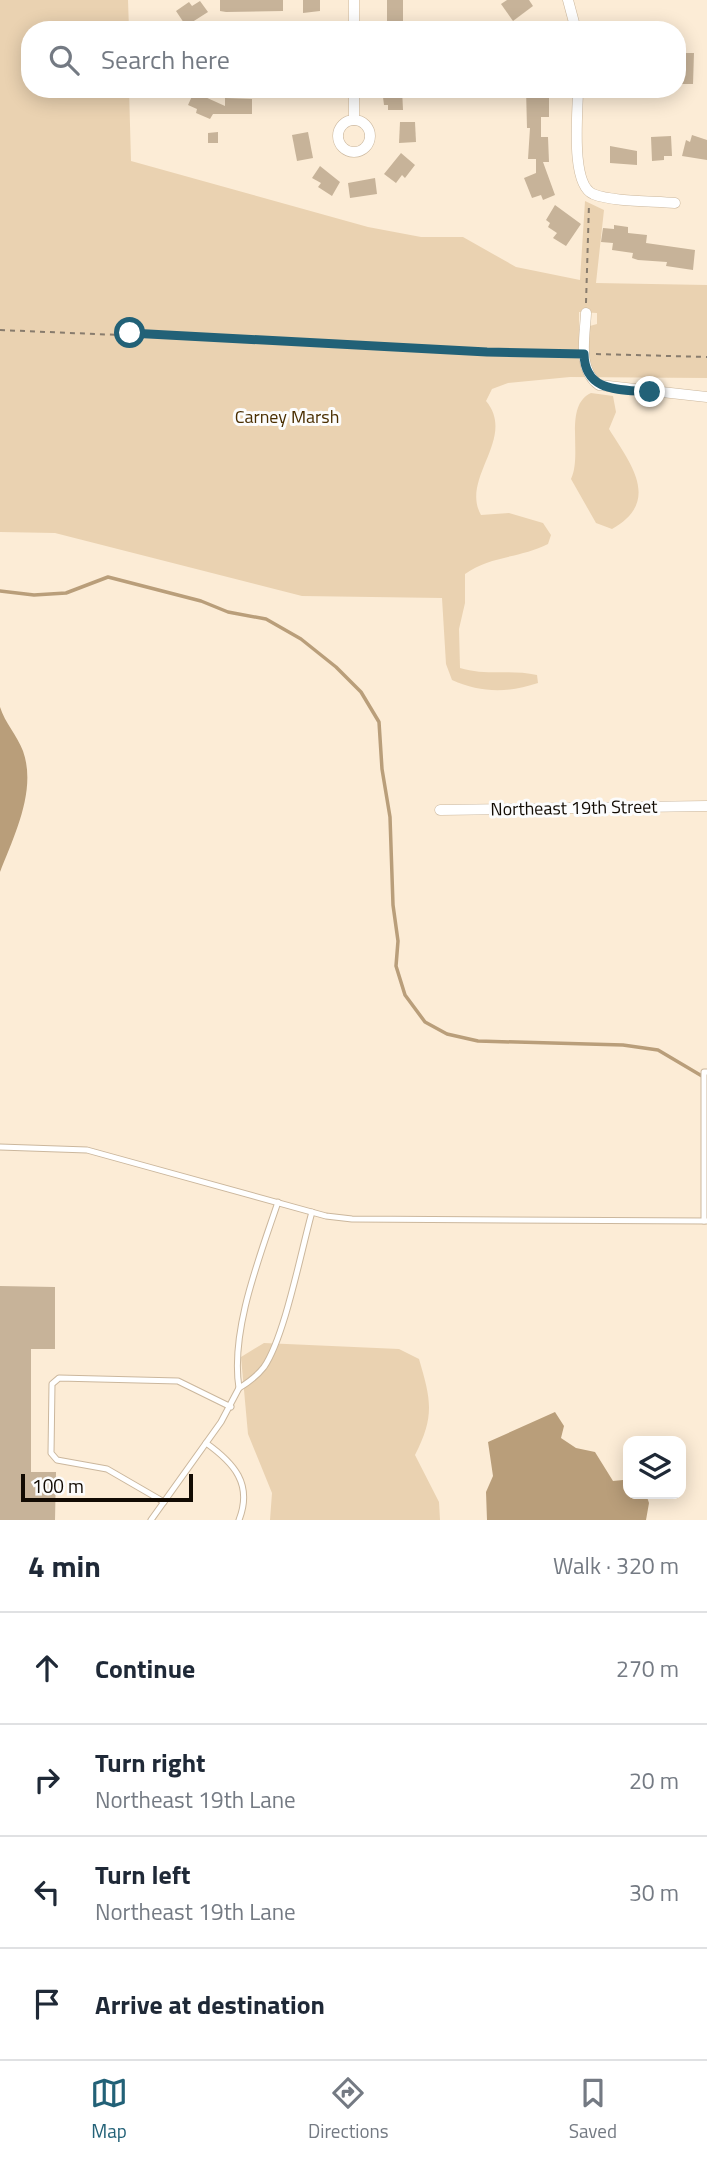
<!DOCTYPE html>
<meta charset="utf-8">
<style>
body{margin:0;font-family:"Titillium Web",sans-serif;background:#f2f2f3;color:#1f2937}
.controls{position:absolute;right:21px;bottom:21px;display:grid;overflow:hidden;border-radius:14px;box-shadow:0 4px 18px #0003}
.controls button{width:63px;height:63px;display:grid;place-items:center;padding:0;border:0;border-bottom:2px solid #e0e1e3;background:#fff;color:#1f2937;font:35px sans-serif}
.scale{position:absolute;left:21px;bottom:18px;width:172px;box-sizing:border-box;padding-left:7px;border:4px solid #120b03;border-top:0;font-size:19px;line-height:24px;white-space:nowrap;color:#120b03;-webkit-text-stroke:5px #fcfcfc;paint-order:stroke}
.stop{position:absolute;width:21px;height:21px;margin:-16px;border:5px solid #226177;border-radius:50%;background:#fff}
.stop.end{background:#226177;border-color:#fff;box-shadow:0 2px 7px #0008}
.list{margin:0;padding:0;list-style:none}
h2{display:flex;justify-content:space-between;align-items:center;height:91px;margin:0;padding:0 28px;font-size:30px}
h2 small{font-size:23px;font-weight:400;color:#747a83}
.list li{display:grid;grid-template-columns:46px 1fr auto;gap:21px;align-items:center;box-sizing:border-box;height:112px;padding:0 28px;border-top:2px solid #e0e1e3}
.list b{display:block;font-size:26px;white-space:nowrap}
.list p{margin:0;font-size:23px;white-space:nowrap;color:#747a83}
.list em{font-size:23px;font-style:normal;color:#747a83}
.icon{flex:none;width:38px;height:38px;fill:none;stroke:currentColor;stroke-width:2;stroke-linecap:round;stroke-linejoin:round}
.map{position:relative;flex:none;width:707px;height:1520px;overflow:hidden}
.search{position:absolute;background:#fff;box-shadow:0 4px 18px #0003;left:21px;right:21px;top:21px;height:77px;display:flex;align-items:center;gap:18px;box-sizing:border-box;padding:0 24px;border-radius:28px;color:#747a83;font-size:26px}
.sheet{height:539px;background:#fff}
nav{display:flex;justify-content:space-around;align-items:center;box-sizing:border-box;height:98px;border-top:2px solid #e0e1e3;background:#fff;font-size:19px;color:#747a83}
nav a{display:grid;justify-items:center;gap:4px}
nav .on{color:#226177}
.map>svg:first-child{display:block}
</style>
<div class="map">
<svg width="707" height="1520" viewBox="0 0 707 1520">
<rect width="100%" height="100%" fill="#fcecd6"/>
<g fill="#ead2b1" fill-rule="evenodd">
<path d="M0,0H128L129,30H30V89H129L131,161L368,227L421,237H463L516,267L580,280L585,201L604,210L596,283L707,285V378L570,377L508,383L492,389L486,401C517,438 460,478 481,515L509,513L543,523L551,535L548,544C521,558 489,556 465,574V603L459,629L460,668C485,676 511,669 537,675L538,683C508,693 481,693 452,680L446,664L442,598L302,596L55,533L0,532ZM579,312L597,313V324L579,329Z"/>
<path d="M591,393L613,396L616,412L609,429C630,463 662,501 612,529L596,523L571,479C583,454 563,406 591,393Z"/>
<path d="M264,1343L399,1349L419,1359C431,1400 435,1416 415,1455L439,1502L440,1520H270L272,1493L248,1434L241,1357Z"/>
</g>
<g fill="#b99e7a">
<path d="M0,707C5,723 17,735 23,751C37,790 14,836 0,872Z"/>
<path d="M555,1412L564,1426L561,1438L576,1448L595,1452L613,1481L623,1480L628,1474V1494H646L649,1503L646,1520H487L486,1492L493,1476L488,1442Z"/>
</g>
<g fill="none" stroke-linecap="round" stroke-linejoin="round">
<path stroke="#b99e7a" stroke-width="3.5" d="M0,591L34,595L66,593L108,577L201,601L228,612L266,619L301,639L336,667L361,692L379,722L382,769L390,817L393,905L398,941L396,966L405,995L425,1022L447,1034L478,1041L623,1045L658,1050L707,1079"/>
</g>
<g fill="#c7b399">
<path d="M220,0H283V11L226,12L220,11Z"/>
<path d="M303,0H320V11L303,13Z"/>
<rect x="387" y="0" width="16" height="30"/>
<path d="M507,0H529L533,6L513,21L501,4Z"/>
<path d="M200,1L208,12L186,26L176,11L189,2L192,6Z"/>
<path d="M678,53H694L693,84H677Z"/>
<path d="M382,89H402L403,110H388V105H384Z"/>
<path d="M526,89H549V117H541V137H548L549,162H543L555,195L543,200L541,195L532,198L524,178L536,173V159H528L530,128H527Z"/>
<path d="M194,92L225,106V98L252,99V114H213L210,119L196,113L197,109L188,105Z"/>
<path d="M400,122H415L416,142L399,143Z"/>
<path d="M218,132V143H208V133Z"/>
<path d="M308,132L313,158L297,161L292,135Z"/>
<path d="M692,135L707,140V160L682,156L686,140L690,142Z"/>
<path d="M671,136L672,156H664V160L652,161L651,137Z"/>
<path d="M610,146L637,151V165L610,163Z"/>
<path d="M401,153L415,165L405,178L402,175L396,183L384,174Z"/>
<path d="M320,166L340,182L332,196L318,187L321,183L312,178Z"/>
<path d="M375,178L377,194L350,198L348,183Z"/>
<path d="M555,205L581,224L566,246L553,238L557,233L548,227L550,223L546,220Z"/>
<path d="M614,225L628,227V233L647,235L646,243L695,250L693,270L666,266L667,262L638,260L632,258L633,253L612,250L613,243L601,242L603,228L614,229Z"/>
<path d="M0,1286L55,1287V1349H31V1472H56L55,1520H0Z"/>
</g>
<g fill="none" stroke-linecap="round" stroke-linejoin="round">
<defs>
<g id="service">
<path d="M0,1147L87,1150L326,1216L352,1219L707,1221"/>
<path d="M278,1202C260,1256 230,1331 239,1388C249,1382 257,1376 264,1367C285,1336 301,1251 312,1212"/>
<path d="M704,1221V1072H707"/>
<path d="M206,1443C234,1463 253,1484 239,1520"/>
<path d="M164,1502L107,1469L57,1460L51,1453L52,1384L59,1378L178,1381L231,1407"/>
<path d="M151,1520L221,1422L239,1388"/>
</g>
<g id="minor">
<path d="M354,0V30"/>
<path d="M568,0L576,30"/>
<path d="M578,89C578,112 570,184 593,194C613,202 653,201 675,203"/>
<path d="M354,120V89"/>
<circle cx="354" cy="136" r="16"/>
<path d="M586,313C585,337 577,369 599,385L707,397"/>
<path d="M440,810L707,806"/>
</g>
</defs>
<use href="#service" stroke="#cbb79d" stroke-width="7"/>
<use href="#minor" stroke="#cbb79d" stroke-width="11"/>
<g stroke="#887c6d" stroke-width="2" stroke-dasharray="5 5" stroke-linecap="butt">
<path d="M586,303L589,204"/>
<path d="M0,330L573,354"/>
<path d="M596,354L707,357"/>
</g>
<use href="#service" stroke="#fff" stroke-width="5"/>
<use href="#minor" stroke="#fff" stroke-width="10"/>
</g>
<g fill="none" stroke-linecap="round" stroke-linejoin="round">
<path stroke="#226177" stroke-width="9" d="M130,333L487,352L584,354C585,393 620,389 650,392"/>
</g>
<g text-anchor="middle" stroke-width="6" stroke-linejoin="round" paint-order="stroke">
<g font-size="18" fill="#4a2e00" stroke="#fcfcfc">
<text x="287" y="423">Carney Marsh</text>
</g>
<g font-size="18" fill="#120b03" stroke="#fcfcfc">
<text transform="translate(574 808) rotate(-1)" y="6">Northeast 19th Street</text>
</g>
</g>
</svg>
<div class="controls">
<button><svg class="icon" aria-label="layers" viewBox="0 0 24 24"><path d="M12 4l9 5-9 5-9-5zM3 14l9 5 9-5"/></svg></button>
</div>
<div class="scale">100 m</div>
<div class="stop" style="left:130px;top:333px"></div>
<div class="stop end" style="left:650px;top:392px"></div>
<div class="search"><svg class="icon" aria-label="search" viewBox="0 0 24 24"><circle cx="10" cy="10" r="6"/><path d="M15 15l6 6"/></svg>Search here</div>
</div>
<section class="sheet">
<h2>4 min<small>Walk · 320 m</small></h2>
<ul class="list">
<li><svg class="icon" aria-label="ahead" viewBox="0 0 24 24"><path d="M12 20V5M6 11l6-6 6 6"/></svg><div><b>Continue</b></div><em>270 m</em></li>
<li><svg class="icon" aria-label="right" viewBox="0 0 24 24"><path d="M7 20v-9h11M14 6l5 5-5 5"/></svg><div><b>Turn right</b><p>Northeast 19th Lane</p></div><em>20 m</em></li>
<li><svg class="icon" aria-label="left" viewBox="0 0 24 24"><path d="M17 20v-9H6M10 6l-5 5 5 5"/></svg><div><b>Turn left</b><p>Northeast 19th Lane</p></div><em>30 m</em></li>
<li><svg class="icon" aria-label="arrive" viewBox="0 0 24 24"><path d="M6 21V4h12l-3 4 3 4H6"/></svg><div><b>Arrive at destination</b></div></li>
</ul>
</section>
<nav>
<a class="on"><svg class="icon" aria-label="map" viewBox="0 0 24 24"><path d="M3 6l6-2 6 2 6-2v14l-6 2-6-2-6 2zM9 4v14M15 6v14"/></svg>Map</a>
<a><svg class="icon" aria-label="directions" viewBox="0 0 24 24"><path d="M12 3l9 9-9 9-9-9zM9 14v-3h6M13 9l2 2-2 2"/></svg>Directions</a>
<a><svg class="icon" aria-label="saved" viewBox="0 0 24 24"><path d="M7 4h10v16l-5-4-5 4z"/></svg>Saved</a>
</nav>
